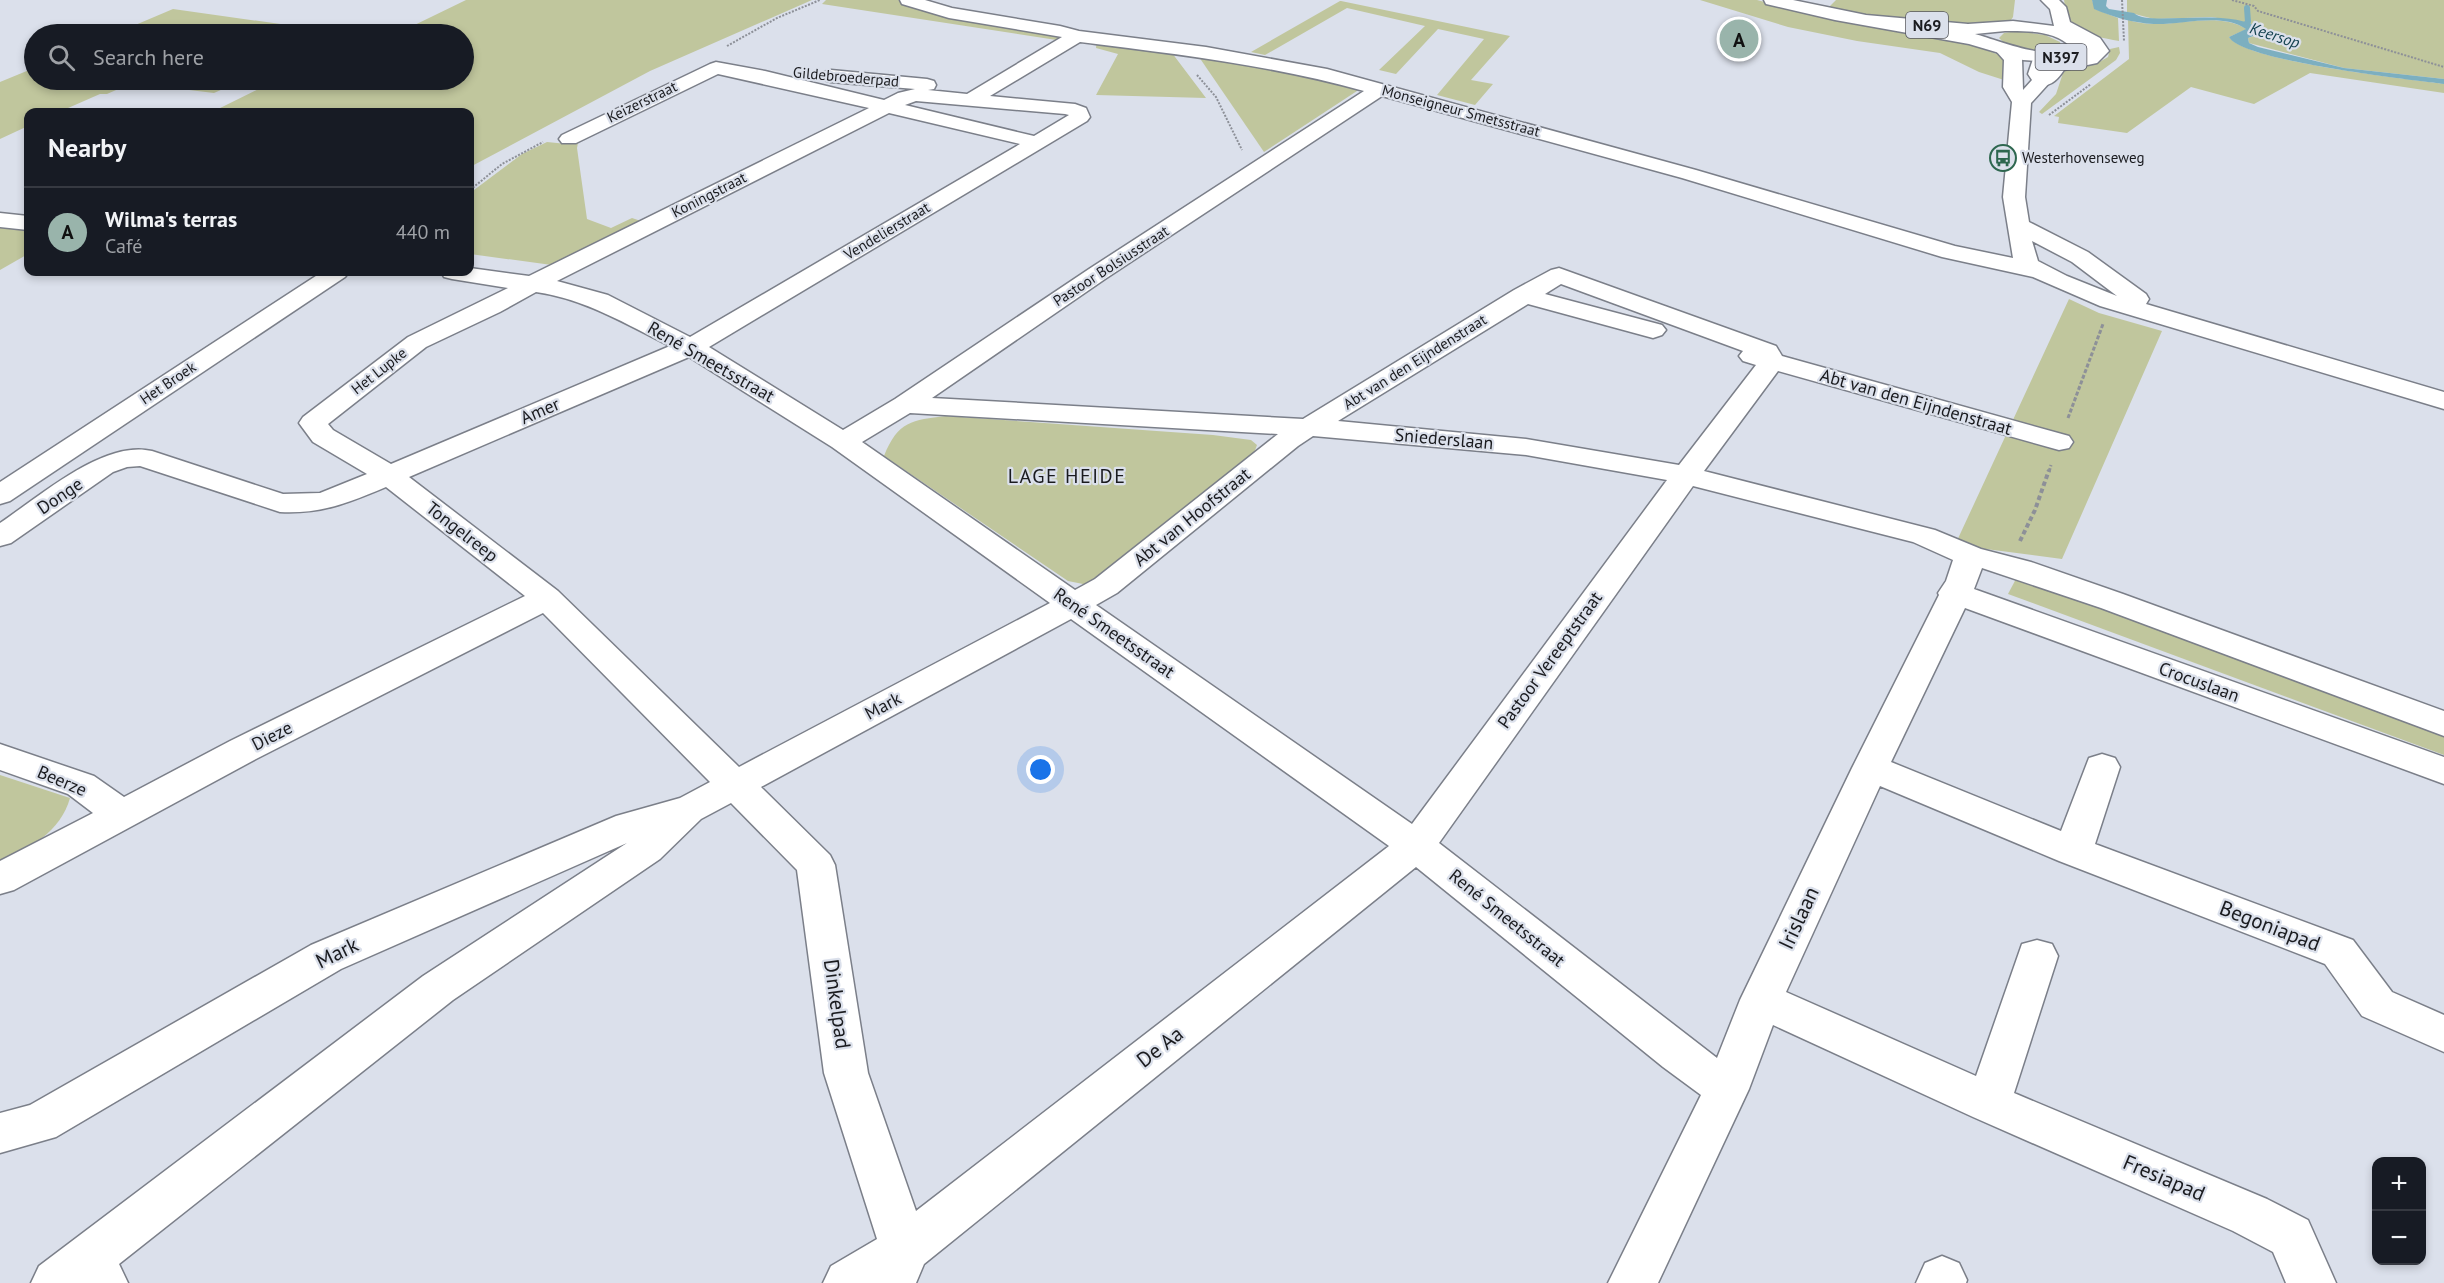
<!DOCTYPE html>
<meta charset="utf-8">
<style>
body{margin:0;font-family:"PT Sans",sans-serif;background:#20242c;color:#f1f3f6}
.controls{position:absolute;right:18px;bottom:18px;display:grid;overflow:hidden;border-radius:12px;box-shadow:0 3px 9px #0003}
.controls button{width:54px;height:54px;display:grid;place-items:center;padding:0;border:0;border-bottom:2px solid #363941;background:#171b24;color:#f1f3f6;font:30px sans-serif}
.you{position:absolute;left:1041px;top:770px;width:21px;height:21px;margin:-15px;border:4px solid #fff;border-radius:50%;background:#1a73e8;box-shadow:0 0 0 9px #1a73e833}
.badge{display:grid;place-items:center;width:39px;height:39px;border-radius:50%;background:#99b4ab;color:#111;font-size:20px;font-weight:700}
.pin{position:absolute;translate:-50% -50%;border:3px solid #fff;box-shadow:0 2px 6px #0006}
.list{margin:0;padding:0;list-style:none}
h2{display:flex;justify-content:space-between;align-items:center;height:78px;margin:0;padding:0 24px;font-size:26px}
h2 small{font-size:20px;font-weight:400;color:#9ea1a6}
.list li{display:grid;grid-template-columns:39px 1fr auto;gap:18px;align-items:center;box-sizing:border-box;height:90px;padding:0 24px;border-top:2px solid #363941}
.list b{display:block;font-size:22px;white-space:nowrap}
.list p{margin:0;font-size:20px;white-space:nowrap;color:#9ea1a6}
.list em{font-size:20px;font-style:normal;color:#9ea1a6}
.icon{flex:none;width:33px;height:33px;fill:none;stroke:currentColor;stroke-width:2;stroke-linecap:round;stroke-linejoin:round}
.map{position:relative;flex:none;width:2444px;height:1283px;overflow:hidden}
.search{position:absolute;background:#171b24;box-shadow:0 3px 9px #0003;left:24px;top:24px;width:450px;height:66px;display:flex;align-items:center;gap:15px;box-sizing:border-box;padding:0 21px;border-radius:33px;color:#9ea1a6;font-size:22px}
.panel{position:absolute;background:#171b24;box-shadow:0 3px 9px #0003;left:24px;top:108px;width:450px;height:168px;border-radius:12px}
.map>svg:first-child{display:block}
</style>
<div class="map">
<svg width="2444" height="1283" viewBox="0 0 2444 1283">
<rect width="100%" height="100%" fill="#dbe0eb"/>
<g fill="#c0c69d">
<path d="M466,0H812L650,71L470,167V112H212L277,80H464V34H396Z"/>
<path d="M826,0H898L914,6L1062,34L1063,41L822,4Z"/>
<path d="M1700,0H1757L1825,18L1954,37L1999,55L2004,60V80L1979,72L1940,53L1857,41L1788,27Z"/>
<path d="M1836,0H2015L2013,17L2011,20C1974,35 1868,16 1826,10Z"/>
<path d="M2064,0H2092L2095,9L2118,18L2119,41C2106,39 2072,32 2067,19C2065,13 2065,5 2064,0Z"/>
<path d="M2127,0H2444V79L2344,68L2249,43L2248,38L2257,35L2251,24L2212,17L2154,19L2127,12Z"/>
<path d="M1340,1H1341L1510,36L1471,80L1493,84L1475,105L1437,95L1484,39L1438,29L1396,74L1379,70L1425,26L1347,8L1265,55L1251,52Z"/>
<path d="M173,9L344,33L340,34H114Z"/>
<path d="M2128,20C2166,33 2211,8 2247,29L2229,37C2246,62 2408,79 2444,84V93L2310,73L2254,104L2191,87L2127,133L2058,123L2059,117L2054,116L2129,59Z"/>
<path d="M2017,31L2045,35L2060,42L2061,46C2046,56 2011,52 1999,38L2004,33Z"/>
<path d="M1097,39L1169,49L1206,98L1096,95L1118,54L1096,48Z"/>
<path d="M2119,47L2120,53L2116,60L2042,114L2039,112L2056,94L2064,70L2101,61L2108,57L2110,49Z"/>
<path d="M1199,57L1298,72L1358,87L1357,91L1264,152Z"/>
<path d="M34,68V80H243L214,93L132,83L107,94H100L59,112H28V126L0,139V82Z"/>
<path d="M579,138L584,139L578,143L577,148L587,219L611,228L632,218L647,223L559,266L470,254V193L522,154L547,142L567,144Z"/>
<path d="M0,227L28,231V254L0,270Z"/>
<path d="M2069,299L2099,313L2162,331L2062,559L1955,545Z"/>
<path d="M946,416L1213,435L1251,440L1257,445L1254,453L1173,526L1088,585L1068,581L884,456C898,421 912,420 946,416Z"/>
<path d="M2017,577L2444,731V755L2008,594Z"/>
<path d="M0,775L70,798C61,831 29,849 0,864Z"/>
</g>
<path fill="#7cafc0" d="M2092,0H2107L2106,6L2109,9L2134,13C2149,28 2229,5 2262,30L2261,33L2248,38L2249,43L2258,47L2344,68L2444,79V84C2411,80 2242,61 2229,37L2246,29C2222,12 2182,25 2154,24C2133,23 2113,17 2094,9Z"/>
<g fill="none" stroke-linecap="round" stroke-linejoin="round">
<path stroke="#7cafc0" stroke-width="6" d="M2246,24L2248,22L2247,8"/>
<defs>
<g id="minor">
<path d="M900,0H925L952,8L1060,26L1079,31L1206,47L1327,69L1696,170L1955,246L2013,258L2003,197L2012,102L2003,87L2004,60L1996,51L1999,47C2010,44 2016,50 2022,59L2023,90L2032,80L2028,74L2033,59L2049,53L2055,54L2058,58L2048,66L2046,74L2051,81L2031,103L2025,197L2029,222L2088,252L2146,294L2149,299L2146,304L2444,392V409L2100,306L2033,277L1942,257L1682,178L1382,96L1105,279L932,398L1303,419L1514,290L1551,270L1559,268L1776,346L1782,356L2069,436L2073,442L2069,448L2059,450L1778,371L1704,471L1935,530L1981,549L2031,562L2123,594L2444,711V736L2101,608L1982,568L1974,589L2444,757V784L1965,608L1891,762L2061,831L2089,758L2102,754L2115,758L2120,767L2095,844L2353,940L2392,992L2444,1015V1052L2362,1016L2325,964L2059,861L1880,786L1786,992L1976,1076L2022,944L2037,940L2052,944L2058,956L2014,1093L2267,1199L2308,1220L2336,1283H2286L2273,1252L2233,1231L1973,1117L1773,1025L1749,1089L1658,1283H1608L1701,1095L1663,1067L1416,867L924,1264L916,1283H823L831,1266L877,1239L824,1073L797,870L731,803L701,819L660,859L453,1000L119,1264L128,1283H31L39,1266L423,976L627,843L341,969L56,1137L0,1153V1113L30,1105L311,945L616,816L680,798L710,782L543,613L256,759L14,890L0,894V861L93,813L68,794L0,770V744L94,776L124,797L230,741L525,596L386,487C348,503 322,514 280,512L140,466L127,467L113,472L11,543L0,546V523C39,497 104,439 152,451L283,494L320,493L367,474L313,442L299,423L303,417L408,337L508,288L452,279L444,277L441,272H470V268L529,276L869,108L718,74L576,143H562L559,139L562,135L710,64L716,62L765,71L884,100L898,93L915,89L831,82L824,80L822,76L824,72L831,70L927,79L934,81L936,85L934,89L928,90L967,94L1062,37L949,18L902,4ZM1080,42C1176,54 1271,65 1364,91L1089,269L895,399L843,430L709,347L1087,121L1090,117L1086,108L1075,104L990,96ZM916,101L1065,114L1069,115L1034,136L905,105ZM889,113L1020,144L690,337L608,295L557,281ZM2032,241L2072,262L2117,296L2067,276L2038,261ZM1561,284L1743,351L1739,356L1743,361L1756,365L1679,465L1526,439L1338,421L1528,304L1653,338L1662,335L1666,330L1662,325L1545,294ZM536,292C585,299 626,324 670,346L391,464L333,430L328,424L426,347L500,312ZM689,357L832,447L1050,603L739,767L558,591L409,477ZM910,413L1278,434L1095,579L1075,590L862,442ZM1313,436L1526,455L1667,480L1412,824L1096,605L1117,593L1298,446ZM1693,486L1913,542L1953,560L1946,581L1938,593L1939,595L1852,768L1740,1000L1717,1058L1439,843ZM1071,619L1389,846L916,1211L868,1073L835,865L830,855L761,787Z"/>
<path d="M0,213L28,216V230L0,227Z"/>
<path d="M322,272H349L345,277L10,501L0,504V482Z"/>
<path d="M1942,1256L1959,1263L1967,1280L1966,1283H1916L1925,1263Z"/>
</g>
<path id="major" d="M1764,0H1793L1866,15L1968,24L2013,21L2054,26L2050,9L2041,0H2059L2066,7L2070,22L2100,38L2109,51L2097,63L2064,70C2057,81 2049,88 2035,85L2033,81L2044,72L2052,62L2023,60L1969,44L1835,20L1766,4ZM2005,31C2027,31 2055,30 2071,47C2052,63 1997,40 1975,34Z"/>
</defs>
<use href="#minor" stroke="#7b7f89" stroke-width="3"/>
<use href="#major" stroke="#7b7f89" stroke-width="3"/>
<g stroke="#8d9098" stroke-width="2" stroke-dasharray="2 1.5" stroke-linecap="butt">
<path d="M2122,0L2124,41"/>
<path d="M2232,0L2254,6L2258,11L2444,67"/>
<path d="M727,46L777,18L820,0"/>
<path d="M1197,75L1216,97L1242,150"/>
<path d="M2049,115L2091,84"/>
<path d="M470,190L502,164L543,142"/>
</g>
<g stroke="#8d9098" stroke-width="3" stroke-dasharray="4 2" stroke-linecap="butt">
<path d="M2068,418L2103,324"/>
<path d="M2049,472L2051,465"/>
</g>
<path stroke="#8d9098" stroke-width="4" stroke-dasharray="4.5 3" stroke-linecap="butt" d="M2020,541L2035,510L2049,470"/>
<use href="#minor" fill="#fff" fill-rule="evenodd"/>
<use href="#major" fill="#fff" fill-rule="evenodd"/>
</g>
<defs>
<symbol id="bus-ring" viewBox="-11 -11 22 22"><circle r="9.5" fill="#dbe0eb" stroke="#2e674f" stroke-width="1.5"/><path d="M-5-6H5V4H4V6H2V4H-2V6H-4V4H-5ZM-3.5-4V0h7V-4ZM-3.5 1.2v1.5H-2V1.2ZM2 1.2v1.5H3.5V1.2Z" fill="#2e674f"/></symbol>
</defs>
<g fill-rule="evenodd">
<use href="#bus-ring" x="1988" y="143" width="30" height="30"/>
</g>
<g text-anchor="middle" stroke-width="4.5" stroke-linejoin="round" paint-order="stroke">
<g font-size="15" fill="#1a1b1f" stroke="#dbe0eb">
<text transform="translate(846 77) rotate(5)" y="5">Gildebroederpad</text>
<text transform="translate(642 102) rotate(-26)" y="5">Keizerstraat</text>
<text transform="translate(1461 111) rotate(15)" y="5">Monseigneur Smetsstraat</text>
<text transform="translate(709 195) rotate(-27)" y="5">Koningstraat</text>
<text transform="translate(887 231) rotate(-31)" y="5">Vendelierstraat</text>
<text transform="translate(1111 266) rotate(-33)" y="5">Pastoor Bolsiusstraat</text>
<text transform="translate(1415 362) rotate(-32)" y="5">Abt van den Eijndenstraat</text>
<text transform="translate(379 371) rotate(-38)" y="5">Het Lupke</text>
<text transform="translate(168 383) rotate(-34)" y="5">Het Broek</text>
</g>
<g font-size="15" fill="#1a1b1f" stroke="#dbe0eb" text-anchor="start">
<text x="2022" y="163">Westerhovenseweg</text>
</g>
<g fill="#dbe0eb" stroke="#54565c" stroke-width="1.5">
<rect x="1906" y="12" width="42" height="26" rx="4.5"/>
<rect x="2035.5" y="44" width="51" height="26" rx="4.5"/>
</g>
<g font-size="16" font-weight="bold" fill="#1a1b1f">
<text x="1927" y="31">N69</text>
<text x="2061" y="63">N397</text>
</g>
<g font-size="16" font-style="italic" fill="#164351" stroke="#dbe0eb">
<text transform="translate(2275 35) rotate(18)" y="6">Keersop</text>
</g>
<g font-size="18" fill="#1a1b1f" stroke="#dbe0eb">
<text transform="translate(711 362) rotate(30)" y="6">René Smeetsstraat</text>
<text transform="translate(1916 402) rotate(16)" y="6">Abt van den Eijndenstraat</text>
<text transform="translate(540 411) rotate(-23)" y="6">Amer</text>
<text transform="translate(1444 439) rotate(5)" y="6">Sniederslaan</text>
<text transform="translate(60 496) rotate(-34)" y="6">Donge</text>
<text transform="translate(1192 517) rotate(-39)" y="6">Abt van Hoofstraat</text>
<text transform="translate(462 532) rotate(38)" y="6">Tongelreep</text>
<text transform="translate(1114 633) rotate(35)" y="6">René Smeetsstraat</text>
<text transform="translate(1550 660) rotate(-54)" y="6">Pastoor Vereeptstraat</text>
<text transform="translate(2199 682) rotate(20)" y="6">Crocuslaan</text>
<text transform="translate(883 706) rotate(-28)" y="6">Mark</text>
<text transform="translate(272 736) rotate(-27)" y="6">Dieze</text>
<text transform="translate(62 781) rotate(23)" y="6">Beerze</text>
<text transform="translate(1507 918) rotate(39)" y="6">René Smeetsstraat</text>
</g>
<g font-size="20" letter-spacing="1.5" fill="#1a1b1f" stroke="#dbe0eb">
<text x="1067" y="483">LAGE HEIDE</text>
</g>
<g font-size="21" fill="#1a1b1f" stroke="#dbe0eb">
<text transform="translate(1799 918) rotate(-65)" y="7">Irislaan</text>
<text transform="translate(2270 926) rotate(21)" y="7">Begoniapad</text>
<text transform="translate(337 953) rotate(-26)" y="7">Mark</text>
<text transform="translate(837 1004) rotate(82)" y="7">Dinkelpad</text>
<text transform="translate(1160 1047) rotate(-38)" y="7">De Aa</text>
<text transform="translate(2164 1178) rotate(23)" y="7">Fresiapad</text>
</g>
</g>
</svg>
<div class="controls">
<button>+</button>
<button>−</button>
</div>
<div class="you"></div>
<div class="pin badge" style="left:1739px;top:39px">A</div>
<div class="search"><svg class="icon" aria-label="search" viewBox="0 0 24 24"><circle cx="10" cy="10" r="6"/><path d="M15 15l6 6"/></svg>Search here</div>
<section class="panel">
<h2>Nearby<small></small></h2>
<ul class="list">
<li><span class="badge">A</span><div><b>Wilma's terras</b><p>Café</p></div><em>440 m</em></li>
</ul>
</section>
</div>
